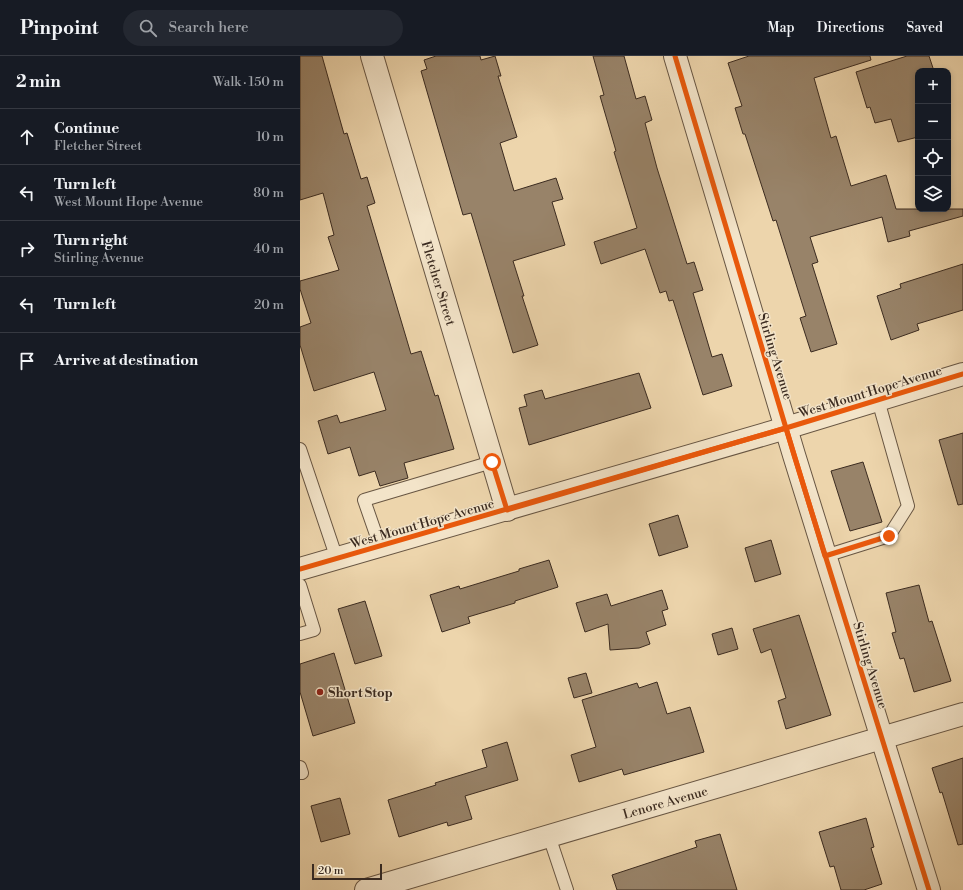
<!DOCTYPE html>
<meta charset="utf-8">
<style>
body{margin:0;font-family:"Libre Bodoni",serif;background:#242831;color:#f1f3f6}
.controls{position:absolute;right:12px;top:12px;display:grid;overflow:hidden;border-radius:8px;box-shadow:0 2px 6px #0003}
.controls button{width:36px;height:36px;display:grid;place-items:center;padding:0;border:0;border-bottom:1px solid #363941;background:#171b24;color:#f1f3f6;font:20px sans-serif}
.scale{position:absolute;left:12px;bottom:10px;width:70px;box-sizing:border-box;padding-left:4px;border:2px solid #3b2b20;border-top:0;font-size:11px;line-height:14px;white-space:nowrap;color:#3b2b20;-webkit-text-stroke:3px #f3e4c9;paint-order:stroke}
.stop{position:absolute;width:12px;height:12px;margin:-9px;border:3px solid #ea580c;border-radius:50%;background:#fff}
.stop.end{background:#ea580c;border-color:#fff;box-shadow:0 1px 4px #0008}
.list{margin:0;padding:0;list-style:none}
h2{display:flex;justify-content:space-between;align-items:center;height:52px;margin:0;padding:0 16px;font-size:17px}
h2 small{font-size:13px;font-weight:400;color:#9ea1a6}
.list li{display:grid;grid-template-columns:26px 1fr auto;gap:12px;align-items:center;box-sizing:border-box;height:56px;padding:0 16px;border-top:1px solid #363941}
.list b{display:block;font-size:15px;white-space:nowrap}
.list p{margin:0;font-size:13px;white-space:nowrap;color:#9ea1a6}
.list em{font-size:13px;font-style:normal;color:#9ea1a6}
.icon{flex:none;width:22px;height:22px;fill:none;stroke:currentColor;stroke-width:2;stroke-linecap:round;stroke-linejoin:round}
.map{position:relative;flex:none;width:663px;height:834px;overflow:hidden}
header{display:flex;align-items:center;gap:24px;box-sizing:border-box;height:56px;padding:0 20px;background:#171b24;border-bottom:1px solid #363941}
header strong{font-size:19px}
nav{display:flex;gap:22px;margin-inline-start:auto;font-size:14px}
.search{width:280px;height:36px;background:#242831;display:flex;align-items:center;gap:10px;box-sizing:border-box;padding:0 14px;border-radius:22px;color:#9ea1a6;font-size:15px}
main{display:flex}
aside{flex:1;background:#171b24}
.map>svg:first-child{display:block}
</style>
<header>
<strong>Pinpoint</strong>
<div class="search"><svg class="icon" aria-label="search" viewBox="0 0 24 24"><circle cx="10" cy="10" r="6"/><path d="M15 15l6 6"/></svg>Search here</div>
<nav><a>Map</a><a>Directions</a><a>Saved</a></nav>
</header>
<main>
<aside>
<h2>2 min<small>Walk · 150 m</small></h2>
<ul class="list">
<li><svg class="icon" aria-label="ahead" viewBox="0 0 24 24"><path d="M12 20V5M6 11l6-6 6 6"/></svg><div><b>Continue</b><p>Fletcher Street</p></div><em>10 m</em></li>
<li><svg class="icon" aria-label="left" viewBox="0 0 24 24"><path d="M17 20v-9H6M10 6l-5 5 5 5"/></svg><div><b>Turn left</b><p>West Mount Hope Avenue</p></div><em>80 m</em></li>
<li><svg class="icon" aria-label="right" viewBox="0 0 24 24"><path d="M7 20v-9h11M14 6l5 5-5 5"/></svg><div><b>Turn right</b><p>Stirling Avenue</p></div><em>40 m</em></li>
<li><svg class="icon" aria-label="left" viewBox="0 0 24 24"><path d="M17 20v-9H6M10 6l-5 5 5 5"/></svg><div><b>Turn left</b></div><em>20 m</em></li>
<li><svg class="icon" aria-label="arrive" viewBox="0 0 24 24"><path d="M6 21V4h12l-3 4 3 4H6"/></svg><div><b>Arrive at destination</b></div></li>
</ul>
</aside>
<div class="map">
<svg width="663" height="834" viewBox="0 0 663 834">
<rect width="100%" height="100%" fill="#edd5ac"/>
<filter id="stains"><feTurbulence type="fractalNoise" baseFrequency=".005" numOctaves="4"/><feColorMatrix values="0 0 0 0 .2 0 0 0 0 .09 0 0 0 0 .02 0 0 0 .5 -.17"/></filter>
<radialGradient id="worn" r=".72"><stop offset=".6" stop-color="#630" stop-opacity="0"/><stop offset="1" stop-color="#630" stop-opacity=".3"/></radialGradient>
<g fill="#988369" stroke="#3b2b20">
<path d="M0,0H22L44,78L47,77L61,123L67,121L75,147L67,150L111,298L121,295L135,340L138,339L154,393L104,407L108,422L80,430L75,415L59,420L50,391L28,398L18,365L37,359L40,367L86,354L74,316L14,335L0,289V271L11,267L0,233V225L39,214L28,181L34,179L23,137L0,144Z"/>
<path d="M136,0H180L181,4L195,0L201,20H198L217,81L200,87L214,135L256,122L263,143L252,146L265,189L213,205L224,240H222L238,289L213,297L171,157L163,159L121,15L127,13L124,4Z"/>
<path d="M293,0H324L336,43L345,40L352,64L345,67L357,112L387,208L394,206L403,234L393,237L412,301L422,298L432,330L403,339L373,244L369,245L366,235L360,237L345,193L301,208L294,186L337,172L314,96L316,95L300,40L304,39Z"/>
<path d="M449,0H570L571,4L514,22L531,82L536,80L551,130L586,119L596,153H663V160L609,175L610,180L588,186L582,161L510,181L518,206L512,208L537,288L511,296L500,262L506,260L476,164L473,165L445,78H443L435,52L442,50L428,7Z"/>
<path d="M607,0H629L634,15H618V81L598,86L591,63L575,67L570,51L567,52L556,16Z"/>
<path d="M663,208V254L617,268L619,274L591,284L577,240L601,232L600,228Z"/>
<path d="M339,317L351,352L229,389L219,352L227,350L224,339L242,334L245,343Z"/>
<path d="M663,377V448L658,449L639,384Z"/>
<path d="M563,406L582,466L550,475L531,415Z"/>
<path d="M378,459L388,491L359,500L349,468Z"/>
<path d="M471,484L481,518L455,526L445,492Z"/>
<path d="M249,504L258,531L215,545V547L168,561L170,567L142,576L130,539L159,530L160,533L219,515V513Z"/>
<path d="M619,529L629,566L632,565L651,625L614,636L604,602L600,603L592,577L596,576L586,537Z"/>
<path d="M362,534L368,553L362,555L366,569L346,576L350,588L339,592L310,594L308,568L285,576L276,547L307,538L311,550Z"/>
<path d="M65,545L82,600L55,608L38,553Z"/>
<path d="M499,559L531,659L486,673L478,645L486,642L471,593L461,597L453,573Z"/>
<path d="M432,572L438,593L418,599L412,578Z"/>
<path d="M34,597L55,667L13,680L0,636V608Z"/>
<path d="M286,617L292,637L274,642L268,622Z"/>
<path d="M357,626L367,658L390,651L404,696L324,719L322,713L279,726L271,699L296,691L282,644L337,627L339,632Z"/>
<path d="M207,686L218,724L165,740L172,763L148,770L147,766L99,781L88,744L136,729L135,727L187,711L182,694Z"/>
<path d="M663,702V788L658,789L642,736L640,737L632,712Z"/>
<path d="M40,742L50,778L21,786L11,750Z"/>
<path d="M566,762L574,791L571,792L582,828L564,834H541L534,810L530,811L519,776Z"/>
<path d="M420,778L437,834H317L312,819L397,791L395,785Z"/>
</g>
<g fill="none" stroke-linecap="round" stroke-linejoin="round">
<defs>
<g id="service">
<path d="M0,393L37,503"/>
<path d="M80,490L64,444L192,406"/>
<path d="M525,500L589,480L608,450L578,344"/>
<path d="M0,529L14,574L0,578"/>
<path d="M0,711L2,717H0"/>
<path d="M249,780L267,834"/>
</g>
<g id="minor">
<path d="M72,0L207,454"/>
<path d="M375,0L494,399L629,834"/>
<path d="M66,834L663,658"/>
</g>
<path id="tertiary" d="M0,513L486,372L663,318"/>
</defs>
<use href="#service" stroke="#685643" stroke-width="14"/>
<use href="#minor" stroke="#685643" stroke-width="24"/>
<use href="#tertiary" stroke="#685643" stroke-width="24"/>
<use href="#service" stroke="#f3e4c9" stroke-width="12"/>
<use href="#minor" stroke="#f3e4c9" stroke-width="22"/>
<use href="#tertiary" stroke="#f3e4c9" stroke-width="22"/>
<defs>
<g id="cycleway">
<path d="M375,0L494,399L629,834"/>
<path d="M0,513L486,372L663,318"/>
</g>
</defs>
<use href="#cycleway" stroke="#f3e4c9" stroke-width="8"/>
<use href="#cycleway" stroke="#e8590c" stroke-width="5"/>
</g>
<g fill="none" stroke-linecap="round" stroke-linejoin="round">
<path stroke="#ea580c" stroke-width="5" d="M192,406L207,454L486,372L525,500L589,480"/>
</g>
<circle fill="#8f2418" stroke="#f3e4c9" stroke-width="1.5" cx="20" cy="636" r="4"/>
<g text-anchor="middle" stroke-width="3" stroke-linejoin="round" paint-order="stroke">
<g font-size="13" fill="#3b2b20" stroke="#f3e4c9">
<text transform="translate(139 227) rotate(73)" y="5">Fletcher Street</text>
<text transform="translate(476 300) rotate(73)" y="5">Stirling Avenue</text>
<text transform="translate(570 335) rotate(-17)" y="5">West Mount Hope Avenue</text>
<text transform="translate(122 467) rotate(-16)" y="5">West Mount Hope Avenue</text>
<text transform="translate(571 609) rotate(73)" y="5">Stirling Avenue</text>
<text transform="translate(365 746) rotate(-16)" y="5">Lenore Avenue</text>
</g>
<g font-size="13" font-weight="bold" fill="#3b2b20" stroke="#f3e4c9" text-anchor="start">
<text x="28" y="641">Short Stop</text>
</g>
</g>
<rect width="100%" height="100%" filter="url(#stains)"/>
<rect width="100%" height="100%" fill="url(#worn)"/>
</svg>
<div class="controls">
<button>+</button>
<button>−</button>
<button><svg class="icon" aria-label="locate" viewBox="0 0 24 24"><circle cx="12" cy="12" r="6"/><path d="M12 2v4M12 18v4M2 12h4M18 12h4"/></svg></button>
<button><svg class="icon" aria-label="layers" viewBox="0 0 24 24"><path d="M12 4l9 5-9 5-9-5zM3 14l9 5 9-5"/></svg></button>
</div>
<div class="scale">20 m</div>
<div class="stop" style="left:192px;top:406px"></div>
<div class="stop end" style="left:589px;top:480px"></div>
</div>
</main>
